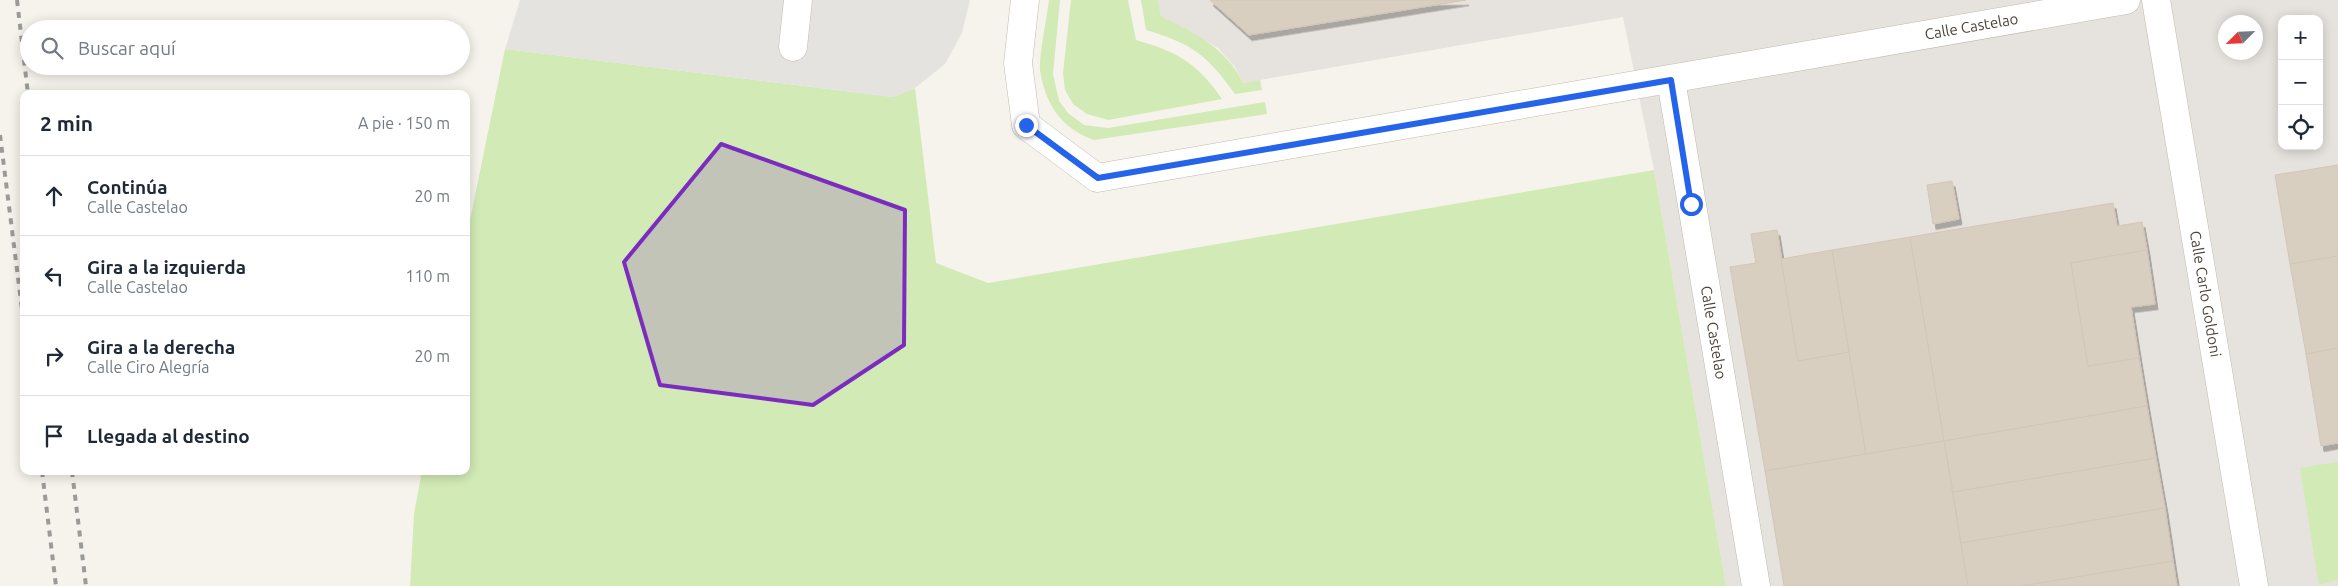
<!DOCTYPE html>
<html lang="es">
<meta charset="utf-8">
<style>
body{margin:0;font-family:Ubuntu,sans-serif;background:#f6f6f7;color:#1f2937}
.controls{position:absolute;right:15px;top:15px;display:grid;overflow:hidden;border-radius:10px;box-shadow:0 2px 12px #0003}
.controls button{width:45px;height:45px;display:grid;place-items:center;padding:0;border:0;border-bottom:1px solid #e0e1e3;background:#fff;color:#1f2937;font:25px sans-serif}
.compass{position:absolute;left:2218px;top:15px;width:45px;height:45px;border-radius:50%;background:#fff;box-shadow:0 2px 12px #0003;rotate:246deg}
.stop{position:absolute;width:15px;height:15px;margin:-11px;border:4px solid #2563eb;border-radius:50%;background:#fff}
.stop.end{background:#2563eb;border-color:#fff;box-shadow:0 1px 5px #0008}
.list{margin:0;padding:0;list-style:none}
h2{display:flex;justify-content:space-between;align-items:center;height:65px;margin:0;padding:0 20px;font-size:21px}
h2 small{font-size:16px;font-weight:400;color:#747a83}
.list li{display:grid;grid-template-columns:32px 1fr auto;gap:15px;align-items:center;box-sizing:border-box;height:80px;padding:0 20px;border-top:1px solid #e0e1e3}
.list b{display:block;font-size:19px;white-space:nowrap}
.list p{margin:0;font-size:16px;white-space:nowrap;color:#747a83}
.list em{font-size:16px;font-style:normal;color:#747a83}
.icon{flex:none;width:28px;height:28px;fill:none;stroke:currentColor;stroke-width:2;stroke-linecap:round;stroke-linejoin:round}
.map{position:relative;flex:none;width:2338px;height:586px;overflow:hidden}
.search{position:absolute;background:#fff;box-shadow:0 2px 12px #0003;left:20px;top:20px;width:450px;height:55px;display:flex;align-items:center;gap:12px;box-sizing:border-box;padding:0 18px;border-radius:28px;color:#747a83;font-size:19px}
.panel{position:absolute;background:#fff;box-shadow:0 2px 12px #0003;left:20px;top:90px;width:450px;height:385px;border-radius:10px}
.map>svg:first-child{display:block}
</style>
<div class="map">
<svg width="2338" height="586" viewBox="0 0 2338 586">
<defs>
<filter id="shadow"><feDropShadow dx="3" dy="5.5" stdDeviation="0" flood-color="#0004"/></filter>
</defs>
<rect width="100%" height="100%" fill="#f6f3ec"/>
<path fill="#e6e2dd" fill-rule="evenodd" d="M1158,0H2338V586H1726L1654,170L1623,17L1243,83L1235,67L1218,48L1161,16ZM2282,19H2319V146H2282ZM2226,22H2256V52H2226Z"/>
<g fill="#d2eab5">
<path d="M1049,0H1060L1053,74L1059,101L1068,113L1084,125L1108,128L1265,102L1267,114L1094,140C1062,129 1045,104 1040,70C1039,55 1047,17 1049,0Z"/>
<path d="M1071,0H1128L1136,40C1178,52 1197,63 1222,99L1108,120L1087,114L1073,104L1065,90L1063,73Z"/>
<path d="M1141,0H1158L1161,16C1195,34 1226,47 1243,83L1260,80L1262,90L1235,94C1207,55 1193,44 1146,30Z"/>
<path d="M505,49L893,97L915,88L936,263L988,283L1654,170L1726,586H410L414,514L422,471H466V240Z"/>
<path d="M2338,462V580L2319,585L2300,468Z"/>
</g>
<path fill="#e5e3e0" d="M520,0H970L962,33L945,64L915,88L893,97L505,49Z"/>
<g fill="#d8cfc1" stroke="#d3c7b4" filter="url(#shadow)">
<path d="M1210,0H1466L1249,35Z"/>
<path d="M2338,165V256L2290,264L2275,175Z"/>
<path d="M1952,181L1959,219L1933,224L1927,185Z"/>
<path d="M2113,203L2117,226L2142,222L2147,250L2071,263L2088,366L2139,358L2147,406L1944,441L1910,237Z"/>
<path d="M1777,230L1798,361L1849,352L1866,454L1765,471L1730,267L1756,263L1751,234Z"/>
<path d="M1910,237L1944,441L1866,454L1832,250Z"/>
<path d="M1832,250L1849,352L1798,361L1781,259Z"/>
<path d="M2147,250L2155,304L2131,307L2139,358L2088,366L2071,263Z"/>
<path d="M2338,256V348L2306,354L2290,264Z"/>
<path d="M2338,348V443L2321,446L2306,354Z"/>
<path d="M2147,406L2156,458L1953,492L1944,441Z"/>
<path d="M1944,441L1968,586H1784L1765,471Z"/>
<path d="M2156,458L2165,508L1961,543L1953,492Z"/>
<path d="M2165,508L2173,561L2022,586H1968L1961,543Z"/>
<path d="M2173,561L2177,586H2022Z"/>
</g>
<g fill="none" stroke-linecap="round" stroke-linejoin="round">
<defs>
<g id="minor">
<path id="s1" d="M1025,0L1018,63L1026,125L1097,178L2126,0"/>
<path id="s2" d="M2156,0L2254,586"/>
<path d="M793,47L798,0"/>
<path id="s3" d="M1671,80L1756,586"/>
</g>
</defs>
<use href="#minor" stroke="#c2bbae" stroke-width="29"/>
<use href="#minor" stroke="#fff" stroke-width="28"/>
<g stroke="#9a9a9a" stroke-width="4" stroke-dasharray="6 6" stroke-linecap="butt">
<path d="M17,0L28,94"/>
<path d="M0,135L24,325"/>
<path d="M42,471L56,586"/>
<path d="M72,471L86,586"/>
</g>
</g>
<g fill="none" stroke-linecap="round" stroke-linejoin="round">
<path stroke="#2563eb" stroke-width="6" d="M1026,125L1098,178L1671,80L1691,204"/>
</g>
<path fill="#7b2cbf" fill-opacity="0.2" stroke="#7b2cbf" stroke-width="4" stroke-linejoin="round" d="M721,144L905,210L904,345L813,405L660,385L624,262Z"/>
<g text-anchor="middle" stroke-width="4.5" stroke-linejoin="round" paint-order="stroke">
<g font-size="15" fill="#4b4439" stroke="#fff">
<text dy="5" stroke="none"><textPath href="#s1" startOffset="1102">Calle Castelao</textPath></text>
<text dy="5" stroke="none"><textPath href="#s2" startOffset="298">Calle Carlo Goldoni</textPath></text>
<text dy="5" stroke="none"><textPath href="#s3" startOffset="256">Calle Castelao</textPath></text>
</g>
</g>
</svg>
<div class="controls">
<button>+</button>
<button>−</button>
<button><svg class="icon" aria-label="locate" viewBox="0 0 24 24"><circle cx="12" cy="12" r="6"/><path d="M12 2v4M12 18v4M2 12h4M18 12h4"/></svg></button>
</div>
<svg class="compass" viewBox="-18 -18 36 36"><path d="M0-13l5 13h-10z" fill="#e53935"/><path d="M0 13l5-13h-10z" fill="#747a83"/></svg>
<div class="stop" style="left:1691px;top:204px"></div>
<div class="stop end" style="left:1026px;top:125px"></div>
<div class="search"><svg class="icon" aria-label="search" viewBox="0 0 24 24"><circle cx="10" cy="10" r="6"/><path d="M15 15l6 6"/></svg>Buscar aquí</div>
<section class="panel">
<h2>2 min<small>A pie · 150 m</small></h2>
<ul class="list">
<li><svg class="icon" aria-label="ahead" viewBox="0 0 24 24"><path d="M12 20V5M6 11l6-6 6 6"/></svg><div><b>Continúa</b><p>Calle Castelao</p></div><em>20 m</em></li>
<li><svg class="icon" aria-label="left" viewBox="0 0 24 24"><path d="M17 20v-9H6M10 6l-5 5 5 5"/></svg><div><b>Gira a la izquierda</b><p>Calle Castelao</p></div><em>110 m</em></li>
<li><svg class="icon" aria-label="right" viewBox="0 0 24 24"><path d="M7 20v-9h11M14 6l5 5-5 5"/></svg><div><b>Gira a la derecha</b><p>Calle Ciro Alegría</p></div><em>20 m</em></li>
<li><svg class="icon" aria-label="arrive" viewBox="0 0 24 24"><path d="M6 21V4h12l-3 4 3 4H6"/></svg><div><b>Llegada al destino</b></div></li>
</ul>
</section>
</div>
